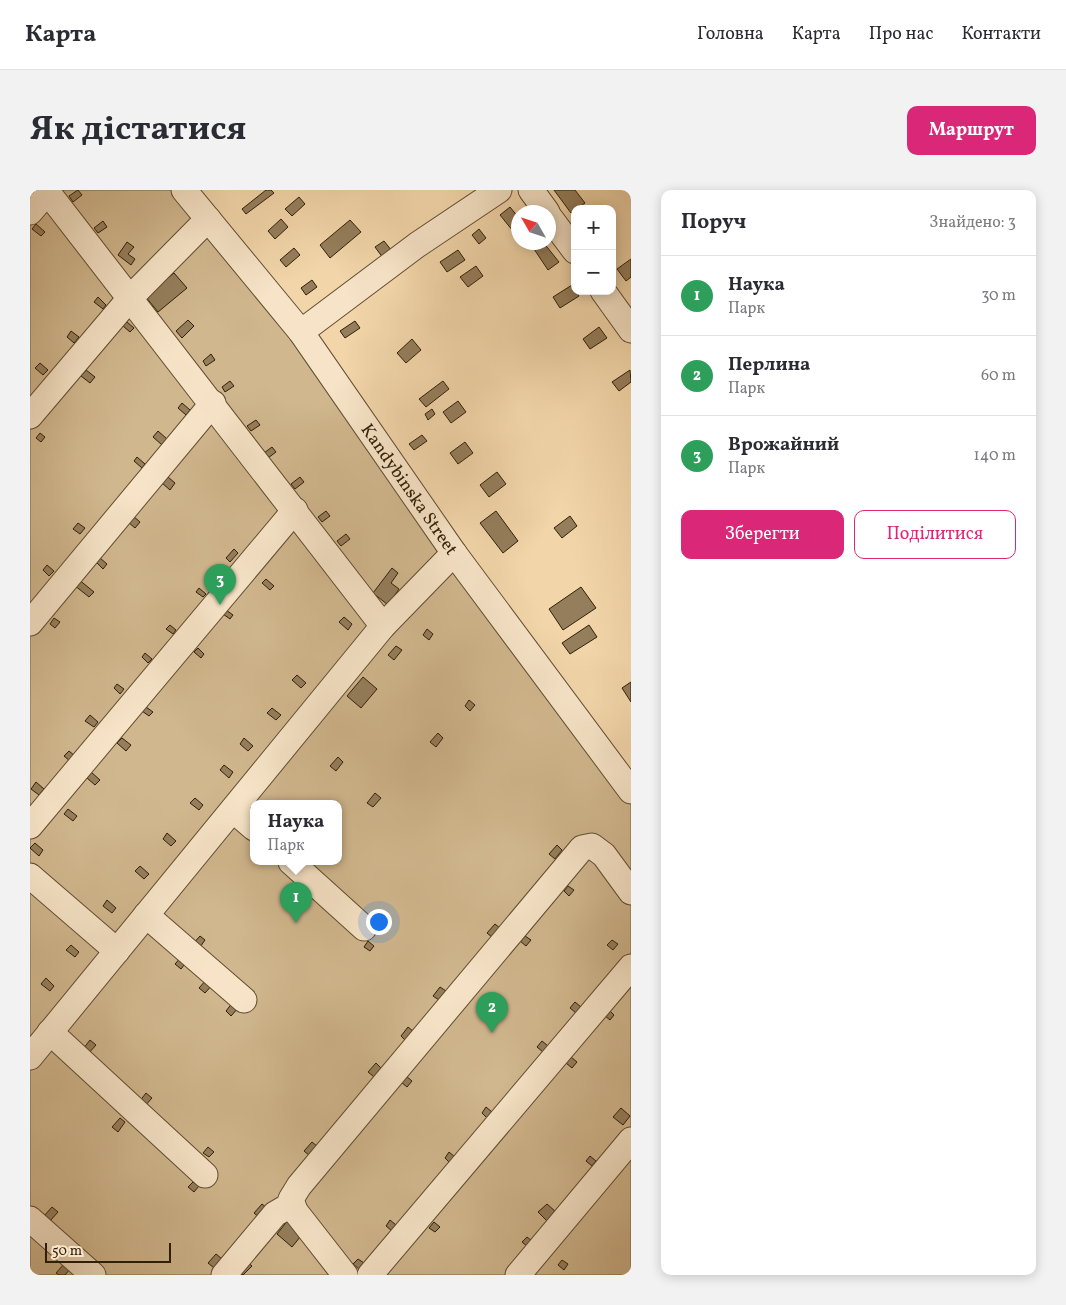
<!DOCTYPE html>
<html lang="uk">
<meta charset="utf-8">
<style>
body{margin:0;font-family:Vollkorn,serif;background:#f2f2f3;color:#2b2b33}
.controls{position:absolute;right:15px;top:15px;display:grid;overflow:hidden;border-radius:10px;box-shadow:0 2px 12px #0003}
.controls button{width:45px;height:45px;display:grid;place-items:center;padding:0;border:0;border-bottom:1px solid #e1e1e2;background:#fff;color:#2b2b33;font:25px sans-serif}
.compass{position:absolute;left:481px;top:15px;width:45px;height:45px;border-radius:50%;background:#fff;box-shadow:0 2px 12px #0003;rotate:309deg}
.scale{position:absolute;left:15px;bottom:12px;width:126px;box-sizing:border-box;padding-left:5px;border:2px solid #311f08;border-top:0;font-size:14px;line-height:18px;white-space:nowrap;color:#311f08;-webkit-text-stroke:4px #f7e4c8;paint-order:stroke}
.you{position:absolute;left:348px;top:731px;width:18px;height:18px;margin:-12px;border:4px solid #fff;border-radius:50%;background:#1a73e8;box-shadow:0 0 0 8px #1a73e833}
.badge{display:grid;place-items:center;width:32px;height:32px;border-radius:50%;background:#db2777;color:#fff;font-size:16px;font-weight:700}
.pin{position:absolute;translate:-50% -41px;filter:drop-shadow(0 1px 2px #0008)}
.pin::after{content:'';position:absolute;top:26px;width:18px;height:15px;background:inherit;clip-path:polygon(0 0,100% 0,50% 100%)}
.popup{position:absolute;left:220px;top:610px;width:92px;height:65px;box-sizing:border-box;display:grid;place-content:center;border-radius:10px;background:#fff;filter:drop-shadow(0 1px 4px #0005);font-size:16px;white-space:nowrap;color:#7c7c81}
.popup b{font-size:19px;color:#2b2b33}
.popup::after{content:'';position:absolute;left:50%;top:100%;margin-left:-10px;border:10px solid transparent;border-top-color:#fff}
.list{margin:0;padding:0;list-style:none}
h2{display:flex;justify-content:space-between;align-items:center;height:65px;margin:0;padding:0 20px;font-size:21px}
h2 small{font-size:16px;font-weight:400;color:#7c7c81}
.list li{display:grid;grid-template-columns:32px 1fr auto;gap:15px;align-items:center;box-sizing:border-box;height:80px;padding:0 20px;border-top:1px solid #e1e1e2}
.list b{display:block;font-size:19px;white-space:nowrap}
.list p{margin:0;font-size:16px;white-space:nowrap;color:#7c7c81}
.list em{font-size:16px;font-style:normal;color:#7c7c81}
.actions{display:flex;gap:10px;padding:15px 20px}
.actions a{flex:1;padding:11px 0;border:1px solid #db2777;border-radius:10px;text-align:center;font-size:18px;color:#db2777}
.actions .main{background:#db2777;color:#fff}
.map{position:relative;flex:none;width:601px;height:1085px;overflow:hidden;border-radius:10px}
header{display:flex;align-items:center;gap:30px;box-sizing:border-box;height:70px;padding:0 25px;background:#fff;border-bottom:1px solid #e1e1e2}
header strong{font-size:24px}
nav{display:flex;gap:28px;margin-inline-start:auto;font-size:18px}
.intro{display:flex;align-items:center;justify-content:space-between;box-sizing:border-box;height:120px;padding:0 30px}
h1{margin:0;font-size:35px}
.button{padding:12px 22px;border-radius:10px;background:#db2777;color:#fff;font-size:18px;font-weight:700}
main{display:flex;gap:30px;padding:0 30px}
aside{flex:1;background:#fff;border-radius:10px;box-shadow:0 2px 12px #0003}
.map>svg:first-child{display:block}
</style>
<header>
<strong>Карта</strong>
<nav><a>Головна</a><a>Карта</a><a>Про нас</a><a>Контакти</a></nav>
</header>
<div class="intro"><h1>Як дістатися</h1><a class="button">Маршрут</a></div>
<main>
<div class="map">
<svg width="601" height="1085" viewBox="0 0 601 1085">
<rect width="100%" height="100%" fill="#f2d6aa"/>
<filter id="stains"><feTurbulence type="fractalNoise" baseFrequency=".004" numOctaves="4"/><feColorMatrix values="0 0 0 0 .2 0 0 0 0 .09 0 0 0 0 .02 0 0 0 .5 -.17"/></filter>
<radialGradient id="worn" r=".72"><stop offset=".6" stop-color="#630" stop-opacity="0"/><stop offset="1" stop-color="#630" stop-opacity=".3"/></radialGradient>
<path fill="#d1b78e" stroke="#816b4b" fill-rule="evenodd" d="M0,0H154L601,601V1085H0ZM224,614H308V672H224Z"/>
<g fill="#957e5c" stroke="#311f08">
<path d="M48,0L52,5L43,12L39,6Z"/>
<path d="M236,0H241L244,3L216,24L212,19Z"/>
<path d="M524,0H545L555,13L541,23Z"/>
<path d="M269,7L275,14L262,26L255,19Z"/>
<path d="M480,17L488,27L487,46L470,25Z"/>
<path d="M251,29L258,37L245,49L238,41Z"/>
<path d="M320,30L331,42L300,68L290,55Z"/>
<path d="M73,31L77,37L68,43L64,38Z"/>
<path d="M6,34L15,42L11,46L2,39Z"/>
<path d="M449,39L456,48L449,54L442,45Z"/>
<path d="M354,51L362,61L353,68L345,57Z"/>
<path d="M97,52L104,57L98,64L105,69L101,75L88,65Z"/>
<path d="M513,52L529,72L518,80L504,59Z"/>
<path d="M264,58L270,65L256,77L250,70Z"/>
<path d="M428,60L435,70L417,82L410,72Z"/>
<path d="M601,69V87L596,91L587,79Z"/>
<path d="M446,76L453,86L438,97L430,87Z"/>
<path d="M144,83L157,98L128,122L115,106Z"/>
<path d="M282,90L287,97L276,105L271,98Z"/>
<path d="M542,95L549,106L530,118L523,107Z"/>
<path d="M68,107L76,115L73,119L64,112Z"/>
<path d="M158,130L164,136L152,148L146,141Z"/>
<path d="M325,131L330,138L315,148L310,141Z"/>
<path d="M97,132L104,138L100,142L93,136Z"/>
<path d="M569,137L577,148L560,159L553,149Z"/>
<path d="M41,141L49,147L44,153L37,147Z"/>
<path d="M382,149L391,160L376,173L367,163Z"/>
<path d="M181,164L185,170L176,176L173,171Z"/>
<path d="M10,173L18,180L13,185L5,178Z"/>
<path d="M56,180L65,187L60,193L51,186Z"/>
<path d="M600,180L601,192L589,201L582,192Z"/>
<path d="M200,191L204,196L195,202L192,197Z"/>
<path d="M413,191L419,199L396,217L389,209Z"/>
<path d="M428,211L436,222L421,233L413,222Z"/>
<path d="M152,213L160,220L156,225L148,218Z"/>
<path d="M402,219L405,224L398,230L395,224Z"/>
<path d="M226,230L230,235L221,241L217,236Z"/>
<path d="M128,241L137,249L132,255L123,247Z"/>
<path d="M10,243L15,247L11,252L6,248Z"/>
<path d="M392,245L397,251L384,260L379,254Z"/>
<path d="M435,252L443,263L428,274L420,263Z"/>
<path d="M242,257L246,262L238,268L234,263Z"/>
<path d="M107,267L115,274L112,278L104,271Z"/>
<path d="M467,282L476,294L459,307L450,295Z"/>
<path d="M138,287L145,293L140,300L132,293Z"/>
<path d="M270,287L274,292L265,299L261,294Z"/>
<path d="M296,321L300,326L292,332L288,327Z"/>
<path d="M466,321L488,351L473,363L450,333Z"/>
<path d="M103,326L110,332L105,338L98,332Z"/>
<path d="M540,326L547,336L532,348L524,338Z"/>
<path d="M48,333L55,338L50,344L43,339Z"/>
<path d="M316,344L320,349L311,356L307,351Z"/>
<path d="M204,359L208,363L200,372L196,368Z"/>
<path d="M70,368L77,374L73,379L66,372Z"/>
<path d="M17,375L24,381L19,386L13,380Z"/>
<path d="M362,378L368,383L361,393L369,399L358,415L343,403Z"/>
<path d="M48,389L64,402L59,407L44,395Z"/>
<path d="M236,389L244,396L240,400L232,393Z"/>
<path d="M551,397L566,418L533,440L519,419Z"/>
<path d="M169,398L176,404L173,407L166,402Z"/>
<path d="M196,420L203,425L200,429L193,424Z"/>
<path d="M314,427L322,434L318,440L309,432Z"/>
<path d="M24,428L30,432L25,438L20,434Z"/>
<path d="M140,435L146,440L143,444L136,439Z"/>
<path d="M559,435L567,447L540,464L532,453Z"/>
<path d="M397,439L403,444L399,450L393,445Z"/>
<path d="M366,456L372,460L364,470L358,465Z"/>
<path d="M168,458L174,464L171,468L164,462Z"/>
<path d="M115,463L122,469L118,473L112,467Z"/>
<path d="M267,485L276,493L271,498L262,490Z"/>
<path d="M333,487L347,499L331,518L317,506Z"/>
<path d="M601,492V512L592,498Z"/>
<path d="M87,494L94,499L90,504L84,498Z"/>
<path d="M439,510L445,515L440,521L435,516Z"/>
<path d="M116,517L123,522L119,526L112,521Z"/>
<path d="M242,518L251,525L246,530L237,523Z"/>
<path d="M60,525L68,532L64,537L55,531Z"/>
<path d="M408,543L413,548L406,557L400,552Z"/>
<path d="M92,548L101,555L96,561L87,553Z"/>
<path d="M214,548L223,556L218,561L210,554Z"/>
<path d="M39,561L45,566L41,572L34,566Z"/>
<path d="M308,567L313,572L306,581L300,576Z"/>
<path d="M194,575L203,582L199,588L190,580Z"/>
<path d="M61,582L70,590L65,595L57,588Z"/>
<path d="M6,592L14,599L9,605L1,599Z"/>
<path d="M345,603L351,608L343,617L337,613Z"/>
<path d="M165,608L173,615L169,620L160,613Z"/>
<path d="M38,619L47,626L43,631L34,624Z"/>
<path d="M137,643L146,651L141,656L133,649Z"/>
<path d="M5,653L13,660L9,666L0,658Z"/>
<path d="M527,655L532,660L525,669L519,664Z"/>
<path d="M110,676L119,684L114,689L105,681Z"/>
<path d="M538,696L544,700L539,706L534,701Z"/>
<path d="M77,710L86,718L82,723L73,716Z"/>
<path d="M465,734L471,739L463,748L457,743Z"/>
<path d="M170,746L175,750L168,760L162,755Z"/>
<path d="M495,746L501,750L496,756L490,751Z"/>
<path d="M582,750L588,754L583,760L577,755Z"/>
<path d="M338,751L344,756L340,761L334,757Z"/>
<path d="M41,755L49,762L45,767L36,760Z"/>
<path d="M153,765L158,770L151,779L145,774Z"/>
<path d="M16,788L24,796L20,801L11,794Z"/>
<path d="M177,789L183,794L175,803L169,798Z"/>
<path d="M410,797L416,801L409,810L403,806Z"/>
<path d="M203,812L209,817L201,826L196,821Z"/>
<path d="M545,812L551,817L546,823L540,818Z"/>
<path d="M579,820L584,825L580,830L574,825Z"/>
<path d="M378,837L384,842L376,851L371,846Z"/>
<path d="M60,850L66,855L58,864L53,859Z"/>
<path d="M512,851L518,856L513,862L507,857Z"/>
<path d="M541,867L547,872L542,878L536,873Z"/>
<path d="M346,873L351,878L344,887L338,882Z"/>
<path d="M376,886L382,891L377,897L371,892Z"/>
<path d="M116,903L122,908L114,917L109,912Z"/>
<path d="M456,917L462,922L457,928L452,923Z"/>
<path d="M591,918L600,926L593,935L583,927Z"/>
<path d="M90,928L95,932L88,942L82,937Z"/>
<path d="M282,952L288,957L280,966L274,961Z"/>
<path d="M178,957L184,962L179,967L173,963Z"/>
<path d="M419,962L425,967L420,973L415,968Z"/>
<path d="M560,966L566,971L562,976L556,971Z"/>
<path d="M163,992L169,996L164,1002L158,997Z"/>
<path d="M232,1014L238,1019L230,1028L224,1023Z"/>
<path d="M517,1014L526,1022L517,1031L508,1022Z"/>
<path d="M22,1017L28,1022L20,1031L14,1026Z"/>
<path d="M259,1029L275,1041L262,1057L247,1044Z"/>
<path d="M360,1030L366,1035L362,1041L356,1036Z"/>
<path d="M404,1032L410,1037L405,1042L399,1038Z"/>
<path d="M497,1047L502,1051L498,1057L492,1052Z"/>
<path d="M186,1064L192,1069L184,1078L178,1073Z"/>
<path d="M328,1069L334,1073L329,1079L323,1074Z"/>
<path d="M532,1070L538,1074L534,1080L528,1075Z"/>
<path d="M216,1071L222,1076L213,1085L208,1081Z"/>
<path d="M34,1074L40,1079L35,1085H29L26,1083Z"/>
</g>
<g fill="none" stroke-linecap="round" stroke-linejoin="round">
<defs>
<g id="minor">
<path d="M16,0L353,436"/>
<path id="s1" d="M154,0L271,142L424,363L601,601"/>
<path d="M501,0L517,22"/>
<path d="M0,22L18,1"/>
<path d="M518,25L545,61"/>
<path d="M573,101L601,140"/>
<path d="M271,142L387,55L469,0"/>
<path d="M0,226L101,107L178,29"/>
<path d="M0,433L183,213"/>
<path d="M203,620L224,638"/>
<path d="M0,636L265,320"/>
<path d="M261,672L334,738"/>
<path d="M0,686L87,761"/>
<path d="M116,725L214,810"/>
<path d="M20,842L175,985"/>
<path d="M0,867L353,436L424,363"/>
<path d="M265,1021L261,1009L269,996L552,658L562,656L574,665L601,702"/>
<path d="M0,1029L63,1085"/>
<path d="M194,1085L245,1024L257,1017L265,1021L315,1085"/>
<path d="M340,1085L601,777"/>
<path d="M488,1085L601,950"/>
</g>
</defs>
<use href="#minor" stroke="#614d30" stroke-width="27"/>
<use href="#minor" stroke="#f7e4c8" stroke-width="25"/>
</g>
<g text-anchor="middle" stroke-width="4" stroke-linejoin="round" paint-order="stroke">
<g font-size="18" fill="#311f08" stroke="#f7e4c8">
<text dy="6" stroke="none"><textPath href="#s1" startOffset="375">Kandybinska Street</textPath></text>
</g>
</g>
<rect width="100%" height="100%" filter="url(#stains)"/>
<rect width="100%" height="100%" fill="url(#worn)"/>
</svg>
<div class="controls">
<button>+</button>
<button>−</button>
</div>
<svg class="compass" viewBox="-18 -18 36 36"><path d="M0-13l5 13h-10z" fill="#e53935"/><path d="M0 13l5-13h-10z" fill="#7c7c81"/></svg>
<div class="scale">50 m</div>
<div class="you"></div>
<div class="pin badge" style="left:266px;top:733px;background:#2e9e5b">1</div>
<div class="popup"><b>Наука</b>Парк</div>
<div class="pin badge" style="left:462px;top:843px;background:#2e9e5b">2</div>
<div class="pin badge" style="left:190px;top:415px;background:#2e9e5b">3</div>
</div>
<aside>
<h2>Поруч<small>Знайдено: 3</small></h2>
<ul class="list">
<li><span class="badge" style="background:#2e9e5b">1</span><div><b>Наука</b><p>Парк</p></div><em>30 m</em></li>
<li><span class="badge" style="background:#2e9e5b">2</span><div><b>Перлина</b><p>Парк</p></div><em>60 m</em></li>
<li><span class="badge" style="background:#2e9e5b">3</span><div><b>Врожайний</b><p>Парк</p></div><em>140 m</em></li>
</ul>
<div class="actions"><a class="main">Зберегти</a><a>Поділитися</a></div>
</aside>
</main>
